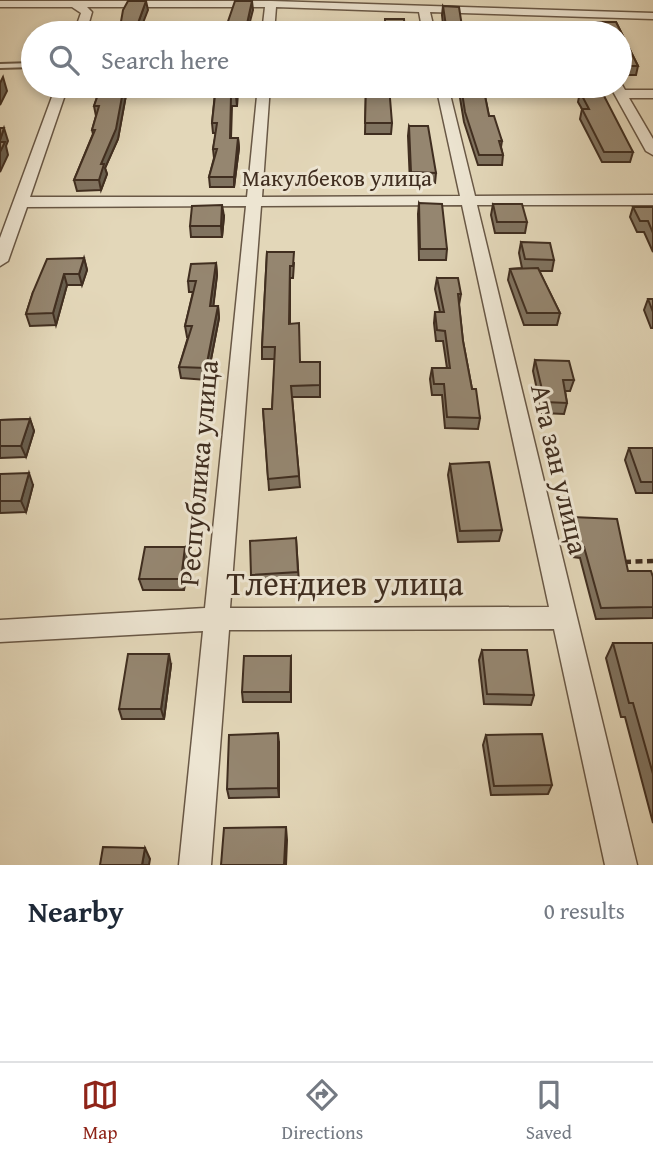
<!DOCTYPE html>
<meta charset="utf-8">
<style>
body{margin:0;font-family:"Gentium Book Plus",serif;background:#f2f2f3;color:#1f2937}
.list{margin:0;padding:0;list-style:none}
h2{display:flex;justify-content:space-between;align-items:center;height:91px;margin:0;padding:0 28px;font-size:30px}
h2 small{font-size:23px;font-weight:400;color:#747a83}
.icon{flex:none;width:38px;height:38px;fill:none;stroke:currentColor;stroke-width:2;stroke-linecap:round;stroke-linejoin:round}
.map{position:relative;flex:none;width:653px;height:865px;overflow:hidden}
.search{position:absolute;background:#fff;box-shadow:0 4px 10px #0003;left:21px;right:21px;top:21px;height:77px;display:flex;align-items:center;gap:18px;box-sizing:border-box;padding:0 24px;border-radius:38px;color:#747a83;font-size:26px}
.sheet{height:196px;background:#fff}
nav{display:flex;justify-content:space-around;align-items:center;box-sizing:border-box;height:98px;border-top:2px solid #e0e1e3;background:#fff;font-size:19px;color:#747a83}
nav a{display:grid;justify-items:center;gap:4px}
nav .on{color:#8f2418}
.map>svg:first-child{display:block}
</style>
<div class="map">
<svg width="653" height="865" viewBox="0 0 653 865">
<rect width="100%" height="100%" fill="#e3d7b9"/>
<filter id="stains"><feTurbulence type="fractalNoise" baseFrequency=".00286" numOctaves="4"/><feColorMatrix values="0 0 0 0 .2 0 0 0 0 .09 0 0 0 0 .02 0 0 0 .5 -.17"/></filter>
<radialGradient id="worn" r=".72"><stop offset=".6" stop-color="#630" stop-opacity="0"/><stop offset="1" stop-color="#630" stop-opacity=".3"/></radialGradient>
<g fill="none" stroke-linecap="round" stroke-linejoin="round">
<defs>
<path id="service" d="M33,63V67L0,68V64Z"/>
<g id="minor">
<path d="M0,1H271L653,13V19L430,12L435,33H423L419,12L276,7L274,33H262L265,7H87L92,12L86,33H74L81,13L72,7H0Z"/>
<path d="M621,83L625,90H653V98H629L653,139V155L646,151L610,86H620Z"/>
<path d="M56,86H68L30,197H247L258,86H270L262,197L460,196L436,86H448L475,196L653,195V205H477L637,865H605L554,629L229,630L211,865H179L203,631L0,642V620L205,608L246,206L27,207L8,261L0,266V238ZM462,205L549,607L230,608L261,206Z"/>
</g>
</defs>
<use href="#service" stroke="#695846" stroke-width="4"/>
<use href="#minor" stroke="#695846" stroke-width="3"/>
<path stroke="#402e20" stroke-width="4.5" stroke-dasharray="7 4.5" stroke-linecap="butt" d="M624,562L653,561"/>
<use href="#service" fill="#ede5d2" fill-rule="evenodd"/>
<use href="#minor" fill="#ede5d2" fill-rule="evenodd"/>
</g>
<g fill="#807360" stroke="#402e20" stroke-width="2">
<path d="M443,6L463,33H444L442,15Z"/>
<path d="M598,22H616L638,66L636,75H621L620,33H598L597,30Z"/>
<path d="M101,86H130L126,95L118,139L105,168L107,174L101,190L77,191L74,180L93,134L92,130L96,116L94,106Z"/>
<path d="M214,86H238L237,106H232L231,138H238L239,148L234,187H210L209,177L214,158L213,149L216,133H213L212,123L215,93Z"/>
<path d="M366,86L392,123L391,134H365Z"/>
<path d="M458,86H483L489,116L502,141L501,147L503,155L502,165H478L464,122Z"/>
<path d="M580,92L633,152L630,162H602L580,119L582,109L578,102Z"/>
<path d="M409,126L436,173L435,183H410L408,136Z"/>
<path d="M419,203L447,249L446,260H419L418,214Z"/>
<path d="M493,204L527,222L525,233H495L491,215Z"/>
<path d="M633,207H653V252L644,232H637L630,217Z"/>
<path d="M224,216L222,237H191L190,226Z"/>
<path d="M521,242L554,260L552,271H539L560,313L557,325H524L508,280L510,269L522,268L519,253Z"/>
<path d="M267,252L294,263L293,278H290V324L300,362H320V397H292L300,487L269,490L263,409H272L275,359H262V347Z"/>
<path d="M84,258L87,270L82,285H67L56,325L30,326L26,314L33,292Z"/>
<path d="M216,263L217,275L213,306H218L219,318L207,380L181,378L179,367L188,337H187L185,326L193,292H189L188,281Z"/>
<path d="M437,278L461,294L459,305L463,341L472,389L480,418L478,429L445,428L442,395H432L430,379L432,368H447L443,341H436L434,323L435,312H440L435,289Z"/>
<path d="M648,299H653V328H651L644,310Z"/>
<path d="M535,360L574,380L570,391H565L567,403L564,414L542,413L533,371Z"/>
<path d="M30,419L34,431L26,457L0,458V420Z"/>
<path d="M629,448H653V493H636L625,460Z"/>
<path d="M450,464L502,530L499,541L458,542L448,475Z"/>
<path d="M0,474L33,485L26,512L0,513Z"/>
<path d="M572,517L628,571L653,577V618L596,619L580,558L573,557L568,528Z"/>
<path d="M296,538L299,583L252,586L251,575Z"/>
<path d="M185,547L188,558L184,590H143L139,579Z"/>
<path d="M613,643H653V823L625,717H621L606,658Z"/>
<path d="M482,650L534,695L531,705L484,704L479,660Z"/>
<path d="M291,656V702H243L242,692Z"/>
<path d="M171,665L164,719H122L119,709Z"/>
<path d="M486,735L552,785L548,794L491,795L483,745Z"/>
<path d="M279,743V797L229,798L227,789Z"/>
</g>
<g fill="#685e4e" stroke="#402e20" stroke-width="2">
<path d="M146,1L148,10L139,33L137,26Z"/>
<path d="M252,1L253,10L247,33H245Z"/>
<path d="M3,77L7,91L0,105V83Z"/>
<path d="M124,86H130L126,95L118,139L105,168L107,174L101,190L99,180L101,164Z"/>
<path d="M237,86H238L237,106L236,96Z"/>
<path d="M4,128L8,141L6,146L8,155L0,172V140Z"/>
<path d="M238,138L239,148L234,187V177Z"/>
<path d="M222,205L224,216L222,237L221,226Z"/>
<path d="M84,258L87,270L82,285L79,274Z"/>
<path d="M216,263L217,275L212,318L210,306Z"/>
<path d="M64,274L67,285L56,325L53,313Z"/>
<path d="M218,306L219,318L207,380L206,368Z"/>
<path d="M30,419L34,431L26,457L21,446Z"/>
<path d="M29,473L33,485L26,512L21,501Z"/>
<path d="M185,547L188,558L184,590L181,579Z"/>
<path d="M169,654L171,665L164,719L161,709Z"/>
<path d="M278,733L279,743V797L278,788Z"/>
<path d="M286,827L287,840L286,865H284Z"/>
<path d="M145,848L150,859L149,865H142Z"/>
</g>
<g fill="#958670" stroke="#402e20" stroke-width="2">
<path d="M128,1H146L137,26L142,25L141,33H119L123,10Z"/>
<path d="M235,1H252L245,33H224Z"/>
<path d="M443,6L459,7L463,33H447Z"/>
<path d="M385,19H404L405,33H385Z"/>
<path d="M598,22H616L638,66H623L620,61V33H605Z"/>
<path d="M101,86H124L116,129L101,164H104L99,180H74L95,130H92L99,106H94Z"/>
<path d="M216,86H237L236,96H231L230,138H238L234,177H209L217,149H213L217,123H212Z"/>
<path d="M366,86H389L392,123H365Z"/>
<path d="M461,86H483L489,116H494L502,141H499L503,155H479L465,112Z"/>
<path d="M580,92H602L633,152H604L582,109H589Z"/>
<path d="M409,126H428L436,173L411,172Z"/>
<path d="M0,128H4L0,140Z"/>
<path d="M0,142H5L0,152Z"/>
<path d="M419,203L442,204L447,249H420Z"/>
<path d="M493,204H522L527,222H497Z"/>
<path d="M222,205L221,226H190L192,206Z"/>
<path d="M633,207H653V233L648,221H640Z"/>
<path d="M521,242L550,243L554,260L525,259Z"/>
<path d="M267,252H294L293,266H290L289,324L299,323L300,362H320V385L291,386L299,476L268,479L263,409H272L275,347H262Z"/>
<path d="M84,258L79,274H64L53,313L26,314L33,292L47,259Z"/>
<path d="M216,263L210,306H218L206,368L179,367L192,326H185L196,281H188L191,264Z"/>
<path d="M538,268L560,313H527L510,269Z"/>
<path d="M437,278H458L461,294H458L463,341L472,389H476L480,418L447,417L444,384H434L432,368H450L445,331L437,330L435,312H444Z"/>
<path d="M648,299H653V312Z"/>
<path d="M535,360L569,361L574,380H563L567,403L545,402Z"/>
<path d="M30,419L21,446H0V420Z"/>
<path d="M629,448H653V482H641Z"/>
<path d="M489,462L502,530L460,531L450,464Z"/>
<path d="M29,473L21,501H0V474Z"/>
<path d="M572,517L617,519L628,571H651L653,577V607L601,608L584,547L577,546Z"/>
<path d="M296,538L298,572L251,575L250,541Z"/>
<path d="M145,547H185L181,579H139Z"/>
<path d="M613,643H653V774L633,703H629Z"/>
<path d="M482,650H527L534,695L487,694Z"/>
<path d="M128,654H169L161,709H119Z"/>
<path d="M244,656H291L290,692H242Z"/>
<path d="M278,733V788L227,789L229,735Z"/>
<path d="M542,734L552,785L494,786L486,735Z"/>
<path d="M286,827L284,865H221L224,828Z"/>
<path d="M103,847L145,848L142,865H100Z"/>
</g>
<g text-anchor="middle" stroke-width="6" stroke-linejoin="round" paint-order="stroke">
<g font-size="23" fill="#402e20" stroke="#ede5d2">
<text x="337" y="186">Макулбеков улица</text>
</g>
<g font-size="28" fill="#402e20" stroke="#ede5d2">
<text transform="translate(560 469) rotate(77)" y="10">Ата зан улица</text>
<text transform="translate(198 473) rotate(-85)" y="10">Республика улица</text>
</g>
<g font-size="33" fill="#402e20" stroke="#ede5d2">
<text x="345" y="595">Тлендиев улица</text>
</g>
</g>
<rect width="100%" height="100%" filter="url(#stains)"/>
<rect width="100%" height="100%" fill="url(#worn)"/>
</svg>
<div class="search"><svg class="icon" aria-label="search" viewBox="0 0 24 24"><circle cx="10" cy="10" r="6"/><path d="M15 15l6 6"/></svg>Search here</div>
</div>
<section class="sheet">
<h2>Nearby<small>0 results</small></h2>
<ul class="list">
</ul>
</section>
<nav>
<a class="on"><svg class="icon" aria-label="map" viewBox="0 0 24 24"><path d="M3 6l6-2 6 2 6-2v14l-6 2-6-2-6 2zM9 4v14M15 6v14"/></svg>Map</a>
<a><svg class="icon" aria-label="directions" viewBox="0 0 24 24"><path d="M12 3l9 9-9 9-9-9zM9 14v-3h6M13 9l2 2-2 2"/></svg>Directions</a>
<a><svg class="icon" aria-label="saved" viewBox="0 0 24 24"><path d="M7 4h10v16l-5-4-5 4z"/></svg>Saved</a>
</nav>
